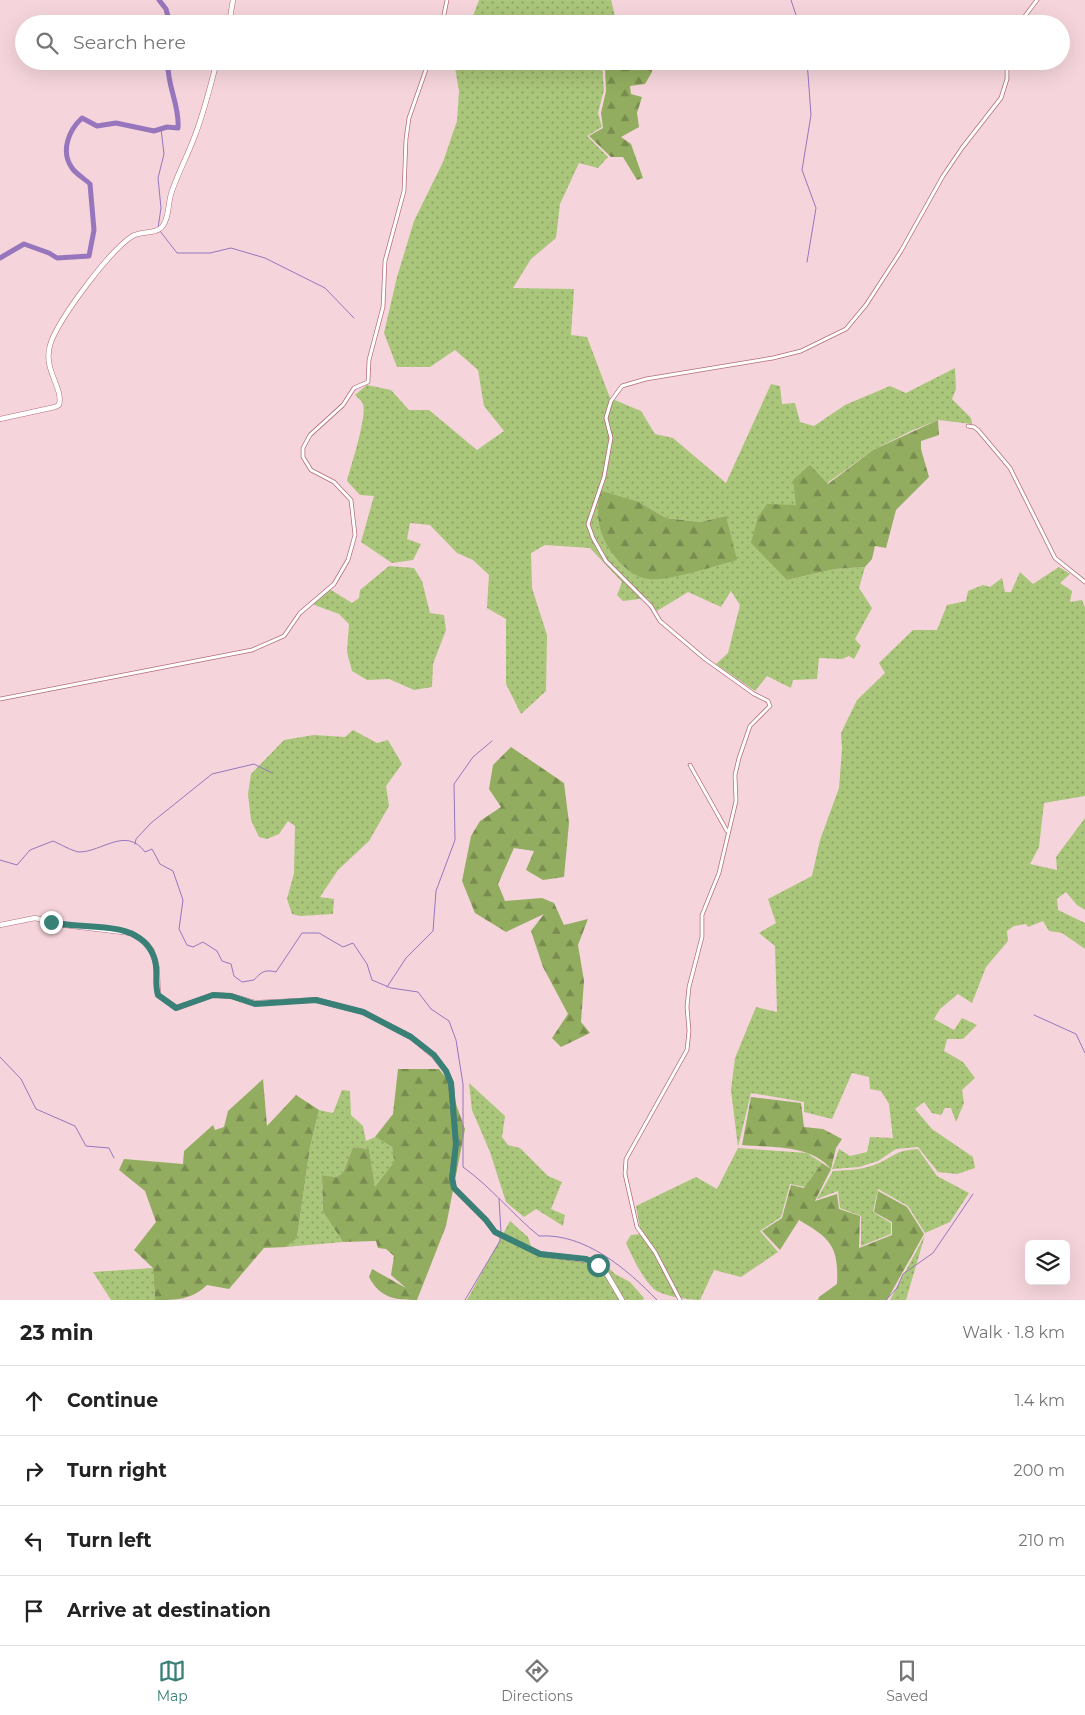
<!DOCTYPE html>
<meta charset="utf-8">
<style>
body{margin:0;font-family:Montserrat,sans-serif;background:#f6f6f6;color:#222}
.controls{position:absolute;right:15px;bottom:15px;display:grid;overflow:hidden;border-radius:8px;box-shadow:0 5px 20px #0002}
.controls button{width:45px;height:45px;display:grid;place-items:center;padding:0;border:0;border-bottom:1px solid #e0e0e0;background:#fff;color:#222;font:25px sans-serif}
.stop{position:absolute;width:15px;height:15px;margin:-11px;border:4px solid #398077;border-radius:50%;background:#fff}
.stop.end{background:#398077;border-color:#fff;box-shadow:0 1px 5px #0008}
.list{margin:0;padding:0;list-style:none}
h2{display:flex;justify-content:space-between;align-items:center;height:65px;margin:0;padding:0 20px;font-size:21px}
h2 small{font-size:16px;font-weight:400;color:#767676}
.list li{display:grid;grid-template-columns:32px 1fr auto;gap:15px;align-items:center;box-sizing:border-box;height:70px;padding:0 20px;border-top:1px solid #e0e0e0}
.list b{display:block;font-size:19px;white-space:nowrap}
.list em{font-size:16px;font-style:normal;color:#767676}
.icon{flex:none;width:28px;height:28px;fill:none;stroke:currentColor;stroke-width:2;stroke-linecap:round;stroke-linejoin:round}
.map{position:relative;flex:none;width:1085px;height:1300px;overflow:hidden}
.search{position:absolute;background:#fff;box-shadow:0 5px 20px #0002;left:15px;right:15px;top:15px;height:55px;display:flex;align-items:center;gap:12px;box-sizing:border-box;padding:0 18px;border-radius:28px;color:#767676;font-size:19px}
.sheet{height:345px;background:#fff}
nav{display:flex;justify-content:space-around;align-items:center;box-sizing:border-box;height:70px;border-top:1px solid #e0e0e0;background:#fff;font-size:14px;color:#767676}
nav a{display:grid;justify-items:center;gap:2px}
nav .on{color:#398077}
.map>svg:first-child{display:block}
</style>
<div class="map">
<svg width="1085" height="1300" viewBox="0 0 1085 1300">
<defs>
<pattern id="grass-dots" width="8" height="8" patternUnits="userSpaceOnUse" patternTransform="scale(1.25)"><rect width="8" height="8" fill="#aac67a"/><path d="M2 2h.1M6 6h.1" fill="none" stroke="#8ca064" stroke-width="1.8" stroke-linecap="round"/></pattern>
<pattern id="forest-firs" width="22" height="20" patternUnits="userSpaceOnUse" patternTransform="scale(1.25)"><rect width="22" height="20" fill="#92ad5f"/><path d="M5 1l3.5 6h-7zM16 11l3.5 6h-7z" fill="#798c4f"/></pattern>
</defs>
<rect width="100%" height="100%" fill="#f5d5db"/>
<g fill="url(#grass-dots)" fill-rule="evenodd">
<path d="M479,0H611L616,20L635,24H470Z"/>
<path d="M454,61H609L602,66L604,90L598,113L602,127L587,136L608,157L598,168L579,163L560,204L556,238L531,259L513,288L574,289L571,335L587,337L610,398L641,411L655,434L673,438L726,483L771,384L780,386L782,404L795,403L800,422L814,426L845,405L890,386L906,393L955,368L956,389L952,399L971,418L972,424L938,420L911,431L873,450L797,505L791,506L787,580L835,569L865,567L859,588L872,608L855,639L861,646L854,659L849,656L842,659L819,658L817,679L793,680L791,688L767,676L755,691L716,664L728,653L740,605L731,591L721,607L688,592L657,611L647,598L623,601L617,595L622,582L590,548L545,545L531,553L532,588L547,635L546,691L521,714L506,684V619L487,608L489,575L473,560L457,553L430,525L410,523L407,539L421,544L413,560L392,563L361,542L374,496L360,495L347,481C351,465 367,418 363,404C362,401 357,397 355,395L367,385L391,390L409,410H429L477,450L504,431L484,406L478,370L455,350L430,367H397L384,333L397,277L414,221L443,162L457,121L459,91ZM639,502L666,518L700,522L726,516L648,579L625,568L612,554Z"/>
<path d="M389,566L414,568L422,581L430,613L444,615L446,630L433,664L432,687L414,690L389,679L367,680L352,671L347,652L349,624L339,614L312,604L328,588L352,603L359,598L360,590Z"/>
<path d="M1059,567L1070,574L1060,583L1072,591L1070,602L1082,600L1085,608V796L1044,803L1039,847L1030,864L1057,870L1056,857L1085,818V910L1077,905L1066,892L1057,899L1058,910L1085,923V949L1062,933L1049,931L1043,921L1028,927L1026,924L1014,926L1007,931L1008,941L986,967L972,1003L958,994L940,1009L934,1019L954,1030L962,1018L977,1025L963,1039H947L944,1051L963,1062L975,1078L962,1090L964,1103L956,1122L951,1108H945L941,1115L932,1113L924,1102L915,1109L932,1129L973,1157L975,1168L957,1174L938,1172L918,1147L896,1149L878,1161L859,1167L832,1169L839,1149L850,1156L867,1152L870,1137L893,1138L889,1104L881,1091L870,1089L869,1077L852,1073L832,1119L804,1112V1102L751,1093L738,1147L731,1090L735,1058L756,1007L777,1012L775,946L759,933L776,923L768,899L812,876L820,840L839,788L842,749L841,733L857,700L885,673L879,663L913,630H937L947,605L966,601L968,591L983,585L990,587L1002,578L1005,592H1011L1020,572L1033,584Z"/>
<path d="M353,730L377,743L388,740L402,764L386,786L389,806L369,841L338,870L320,897L334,899L333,914L300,916L292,914L287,899L294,873L295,826L288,821L279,834L267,839L259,837L251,820L248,794L251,774L284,740L314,735L345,737Z"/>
<path d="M469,1083L505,1116L502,1137L508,1145L520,1148L548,1176L562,1182L551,1209L565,1215L563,1226L536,1209L524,1217L506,1202L490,1152L472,1110Z"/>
<path d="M342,1090L350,1091L351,1115L363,1126L366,1141L375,1137L392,1147L394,1162L375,1188L369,1149L353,1147L343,1173L336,1177L322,1175L323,1212L343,1242L286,1247L297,1238L310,1147L319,1110L333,1113Z"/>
<path d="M738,1148L807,1153L822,1163L805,1187L790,1184L781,1217L760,1231L778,1252L741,1277L714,1270L700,1300C689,1300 662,1296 654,1289C642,1278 633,1258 626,1243L631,1235L641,1234L636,1206L696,1177L717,1189Z"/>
<path d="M918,1149L937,1176L969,1193L950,1222L925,1233L908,1206L878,1189L873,1212L891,1223V1234L861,1246V1216L840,1208L838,1191L817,1199L833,1171C848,1170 865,1170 879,1163C898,1154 895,1151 918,1149Z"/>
<path d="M510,1221L528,1237L531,1246L544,1253L599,1258L615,1274L630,1282L644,1298L643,1300H467Z"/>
<path d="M925,1235L906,1300H890Z"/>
<path d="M153,1268L155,1300H111L93,1272Z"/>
</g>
<g fill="url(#forest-firs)">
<path d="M612,61H653L652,72L645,84L630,86L631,94L642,97L637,113L639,127L621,137L631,144L643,178L637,180L623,157H611L589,136L603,128L601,113L606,91L605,66Z"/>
<path d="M938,420L939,435L921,441V449L929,477L896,510L886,548L875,546L872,559L865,567L835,569L787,580L751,543L758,517L767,504L796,505L793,480L810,465L828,484L873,450Z"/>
<path d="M598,490L639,502L666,518L700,522L726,516L737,560C717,565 667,582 648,579C625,575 606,550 600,528C597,517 599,502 598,490Z"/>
<path d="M511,747L564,783L569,823L564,877L543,880L526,870L534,851L514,848L498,884L505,901L542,898L554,903L564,925L588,919L578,945L584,981L581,1022L590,1033L561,1047L552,1038L568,1014L543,967L531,931L544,914L506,932L475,913L462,881L471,836L480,821L501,807L489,789L493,765Z"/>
<path d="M398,1069H439L447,1079L465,1129L446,1226L417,1300C395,1300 380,1298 369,1277L372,1269L406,1288L391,1275L394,1256L386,1249L378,1248L376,1241L343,1242L323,1212L322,1175L336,1177L343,1173L353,1147L369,1149L375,1187L394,1162L392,1147L375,1137L393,1114Z"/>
<path d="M263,1079L267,1126L296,1095L319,1110L310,1147L297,1238L286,1247L264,1248L229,1289L207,1285C191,1300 177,1300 155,1300L153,1268L134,1250L156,1222L145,1191L119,1170L124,1159L183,1164L184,1151L213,1125L215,1130L224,1127L228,1111Z"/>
<path d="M751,1097L801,1103L804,1127L823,1129L842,1139L836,1148L831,1169C810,1144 772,1148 742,1145Z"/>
<path d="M822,1163L831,1169L815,1201L837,1194L839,1209L860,1216L859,1248L892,1235V1222L874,1212L878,1191L907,1207L924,1234L887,1300H818L819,1297L837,1284C839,1246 830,1238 799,1220L780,1250L762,1231L782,1218L791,1185L804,1188Z"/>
</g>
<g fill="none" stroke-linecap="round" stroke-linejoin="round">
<g stroke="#9776bd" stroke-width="1">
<path d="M791,0L799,24"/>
<path d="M807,61L811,115L802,170L816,208L807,262"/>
<path d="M158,228L161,208L158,178L164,154L161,129"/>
<path d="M160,231L177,253H210L231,248L265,258L325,288L354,318"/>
<path d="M135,844L136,839L151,823L212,774L254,764L272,773"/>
<path d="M0,860L17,865L30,850L53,841C60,844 72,851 79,852C102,852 126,826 145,852L152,849L160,864L173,871L183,900L179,929L187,945L193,947L203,942L217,951L222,961L231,964L234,976L242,982L254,980C261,972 265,969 276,972L302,933H319L343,947L353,943L367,964L372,980L391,988L418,992L431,1009L449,1021L456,1040L463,1084V1167C491,1187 512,1214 539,1236C585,1233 627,1269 657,1300"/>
<path d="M387,987L406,958L433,931L436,891L455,840L454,784L473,757L492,741"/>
<path d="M1034,1015L1076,1034L1085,1053"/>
<path d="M0,1057L21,1079L36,1109L75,1126L86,1146L109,1148L114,1158"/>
<path d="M499,1199L501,1232"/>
<path d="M465,1300L500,1241V1236"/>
<path d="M886,1300L897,1288L903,1274L933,1253L973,1194"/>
</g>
<g stroke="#9776bd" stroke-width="5">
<path d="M159,0L166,9L170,24"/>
<path d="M0,258L24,244L49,253L57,258L89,256L94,230L90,184C85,179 76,174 72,168C60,151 69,130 82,118L97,126L116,123L154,131L167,127L178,128C180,105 166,84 168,61"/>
</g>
<defs>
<g id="street">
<path d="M442,24L447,0"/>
<path d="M1019,24L1037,0"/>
<path d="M968,426L974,427L978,430L1010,468L1055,558L1085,582"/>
<path d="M0,699L252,650L284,636L300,613L334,584L348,560L355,535L351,500L334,482L311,470L303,457V448L310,435L343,405L354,388L368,382L369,360L383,307L385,261L404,191L406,139L409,118L429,61"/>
<path d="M690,765L727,831"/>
<path d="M680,1300L655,1252L637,1227L625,1174L626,1159L687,1050L689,1031L687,1007L689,987L702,937V915L719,873L736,801L735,775L739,758L750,726L770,706L768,701L754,694L705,659L660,621L651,606L606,561L593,538L588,524L604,477L611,438L606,418L611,401L622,386L646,379L773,358L801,351L846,329L866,305L901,251L943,176L962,148L1001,98L1007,79V61"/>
</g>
<g id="secondary">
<path d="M229,24L233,0"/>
<path d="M0,419L55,407L59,405C64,387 41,369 51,342C61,316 108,253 131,237C140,230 155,235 162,227C169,219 168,204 171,194C177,175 187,157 194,138C204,113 210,87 217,61"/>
<path d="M0,925L35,918L64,925L131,933L146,943L152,951L157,968L158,995L177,1008L213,995L231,996L255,1003L316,1000L363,1012L411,1037L433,1055L446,1071L451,1083L456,1144L452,1178L454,1188L486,1220L495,1232L540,1254L593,1261L605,1271L622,1300"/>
</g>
</defs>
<use href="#street" stroke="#b46c7d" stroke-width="4.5"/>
<use href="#secondary" stroke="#b46c7d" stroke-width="5.5"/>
<use href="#street" stroke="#fff" stroke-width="3"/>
<use href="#secondary" stroke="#fff" stroke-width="4.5"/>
</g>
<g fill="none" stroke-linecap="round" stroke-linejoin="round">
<path stroke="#398077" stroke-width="6" d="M51,922C84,931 139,917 154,957C159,970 154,983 158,995L176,1008L213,995L231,996L255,1004L316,1000L363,1012L411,1037L434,1055L446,1071L451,1083L456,1144L452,1178L454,1188L486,1220L495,1232L540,1254L586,1259L598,1265"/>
</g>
</svg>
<div class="controls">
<button><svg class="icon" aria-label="layers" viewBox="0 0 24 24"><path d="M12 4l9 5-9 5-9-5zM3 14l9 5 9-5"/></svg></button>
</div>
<div class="stop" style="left:598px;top:1265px"></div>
<div class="stop end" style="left:51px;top:922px"></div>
<div class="search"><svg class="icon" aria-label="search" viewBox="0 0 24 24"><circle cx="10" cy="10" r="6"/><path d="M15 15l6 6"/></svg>Search here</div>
</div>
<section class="sheet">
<h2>23 min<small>Walk · 1.8 km</small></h2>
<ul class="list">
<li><svg class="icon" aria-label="ahead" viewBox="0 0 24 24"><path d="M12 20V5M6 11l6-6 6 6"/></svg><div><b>Continue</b></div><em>1.4 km</em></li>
<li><svg class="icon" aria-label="right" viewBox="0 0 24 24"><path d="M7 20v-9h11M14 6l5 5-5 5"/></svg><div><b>Turn right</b></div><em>200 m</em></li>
<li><svg class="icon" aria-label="left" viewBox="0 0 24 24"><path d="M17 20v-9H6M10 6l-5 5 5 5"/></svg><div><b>Turn left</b></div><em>210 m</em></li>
<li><svg class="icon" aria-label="arrive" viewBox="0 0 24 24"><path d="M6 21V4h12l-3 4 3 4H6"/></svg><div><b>Arrive at destination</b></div></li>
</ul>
</section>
<nav>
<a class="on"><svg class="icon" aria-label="map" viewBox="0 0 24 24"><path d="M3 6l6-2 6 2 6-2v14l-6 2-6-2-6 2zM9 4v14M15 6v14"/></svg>Map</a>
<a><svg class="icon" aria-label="directions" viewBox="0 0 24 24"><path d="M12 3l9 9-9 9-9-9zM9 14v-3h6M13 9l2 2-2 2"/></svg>Directions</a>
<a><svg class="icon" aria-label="saved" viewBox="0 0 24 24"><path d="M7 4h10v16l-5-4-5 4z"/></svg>Saved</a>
</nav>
